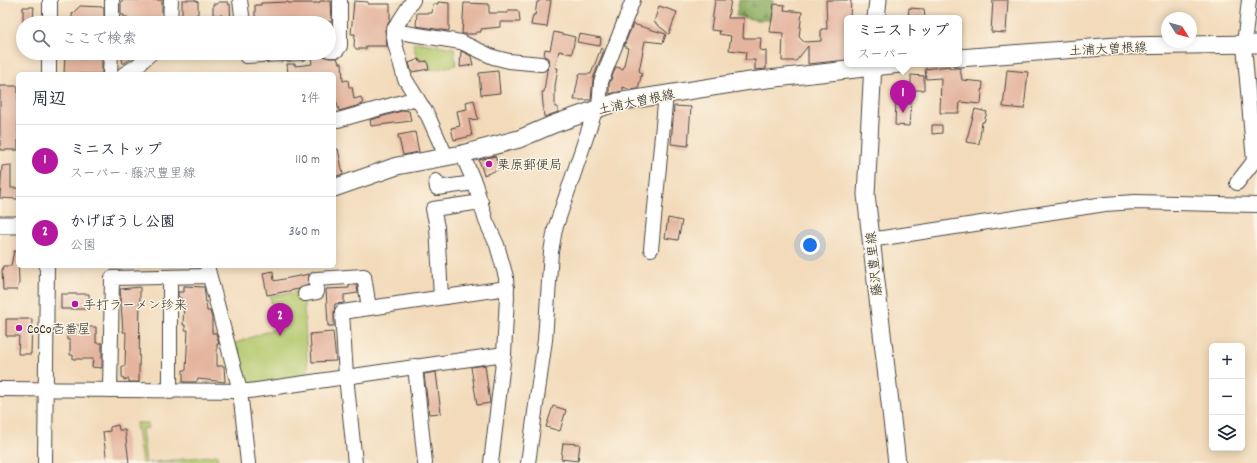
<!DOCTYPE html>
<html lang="ja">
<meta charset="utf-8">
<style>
body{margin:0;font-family:Dekko,"Klee One",sans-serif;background:#f6f6f7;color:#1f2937}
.controls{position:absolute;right:12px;bottom:12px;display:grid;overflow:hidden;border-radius:6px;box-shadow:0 2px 10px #0003}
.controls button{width:36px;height:36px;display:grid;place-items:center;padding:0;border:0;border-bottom:1px solid #e0e1e3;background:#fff;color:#1f2937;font:20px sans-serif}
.compass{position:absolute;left:1161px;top:12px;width:36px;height:36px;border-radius:50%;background:#fff;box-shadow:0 2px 10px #0003;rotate:127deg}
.you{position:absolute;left:810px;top:245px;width:14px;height:14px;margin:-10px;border:3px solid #fff;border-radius:50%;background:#1a73e8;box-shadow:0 0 0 6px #1a73e833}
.badge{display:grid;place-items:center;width:26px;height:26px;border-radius:50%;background:#b5179e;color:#fff;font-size:13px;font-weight:700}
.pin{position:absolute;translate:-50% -33px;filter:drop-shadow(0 1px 2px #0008)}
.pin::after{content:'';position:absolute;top:21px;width:14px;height:12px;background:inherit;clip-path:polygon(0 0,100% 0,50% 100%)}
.popup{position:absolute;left:844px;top:15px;width:118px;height:52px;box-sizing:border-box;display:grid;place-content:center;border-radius:6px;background:#fff;filter:drop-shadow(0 1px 3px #0005);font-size:13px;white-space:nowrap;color:#747a83}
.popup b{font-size:15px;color:#1f2937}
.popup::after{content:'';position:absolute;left:50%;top:100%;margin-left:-8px;border:8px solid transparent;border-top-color:#fff}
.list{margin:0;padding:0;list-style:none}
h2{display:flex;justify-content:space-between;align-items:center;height:52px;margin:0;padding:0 16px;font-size:17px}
h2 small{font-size:13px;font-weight:400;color:#747a83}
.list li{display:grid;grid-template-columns:26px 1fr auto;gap:12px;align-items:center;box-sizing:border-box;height:72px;padding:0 16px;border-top:1px solid #e0e1e3}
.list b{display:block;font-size:15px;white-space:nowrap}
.list p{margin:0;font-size:13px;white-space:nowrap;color:#747a83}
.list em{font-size:13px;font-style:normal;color:#747a83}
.icon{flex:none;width:22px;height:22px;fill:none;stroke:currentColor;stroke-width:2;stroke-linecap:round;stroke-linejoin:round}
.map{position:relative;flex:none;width:1257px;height:463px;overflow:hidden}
.search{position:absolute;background:#fff;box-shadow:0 2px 10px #0003;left:16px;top:16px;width:320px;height:44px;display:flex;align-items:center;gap:10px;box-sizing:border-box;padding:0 14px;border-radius:22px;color:#747a83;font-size:15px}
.panel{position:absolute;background:#fff;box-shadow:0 2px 10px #0003;left:16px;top:72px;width:320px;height:196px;border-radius:6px}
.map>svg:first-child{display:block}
</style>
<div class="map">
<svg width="1257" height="463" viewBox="0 0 1257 463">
<defs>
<pattern id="forest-firs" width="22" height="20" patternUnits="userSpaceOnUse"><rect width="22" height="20" fill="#8cac5f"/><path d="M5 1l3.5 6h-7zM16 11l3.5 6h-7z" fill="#738c4f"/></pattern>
</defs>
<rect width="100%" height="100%" fill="#fcf5e5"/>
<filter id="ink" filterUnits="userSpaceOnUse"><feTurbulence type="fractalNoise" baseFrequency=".025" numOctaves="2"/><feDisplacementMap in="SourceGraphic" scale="8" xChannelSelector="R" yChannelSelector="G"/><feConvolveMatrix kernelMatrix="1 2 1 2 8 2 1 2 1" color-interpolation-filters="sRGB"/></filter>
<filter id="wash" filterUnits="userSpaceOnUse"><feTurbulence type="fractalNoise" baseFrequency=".012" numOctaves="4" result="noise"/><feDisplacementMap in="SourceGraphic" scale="16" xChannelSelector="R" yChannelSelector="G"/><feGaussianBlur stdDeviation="0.9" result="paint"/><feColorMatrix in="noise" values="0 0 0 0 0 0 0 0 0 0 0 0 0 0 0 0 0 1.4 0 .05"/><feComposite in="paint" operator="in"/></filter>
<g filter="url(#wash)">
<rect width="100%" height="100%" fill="#f2daba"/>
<g fill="#b1c76b" stroke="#6e794b">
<path d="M416,42L454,48L456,65L431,70L428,59L421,60V58H417L413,44Z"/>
<path d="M303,291L308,376L243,385L233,344L277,328L270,296Z"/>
<path d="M136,423H148V428L142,429L146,463H142Z"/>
<path d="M217,455L218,463H148Z"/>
</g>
<path fill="url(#forest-firs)" stroke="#5c6c45" d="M739,0H773L770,20H756L736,16Z"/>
<g id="blocks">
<g fill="#e4b49e">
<path d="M125,0H162V19H155L160,23H128V17H124V15H121V1Z"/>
<path d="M182,0H195L198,2V14L194,15L191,18H182Z"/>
<path d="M539,0H551L547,27L531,25L533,15H535L537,2H539Z"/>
<path d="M715,0H731L728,18H744L743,38H761L760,50L766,51V69L755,70V60H745L746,52L729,50L731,36L719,34L720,31L711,30Z"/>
<path d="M826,0H851L850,18H847V60L808,64V46L796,61H782L783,33L770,32L774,4L785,5L784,10L802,12L799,37L804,42L821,41V29H827Z"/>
<path d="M993,0H1008L1006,33L991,32Z"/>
<path d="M320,1H331L332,22L255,21V5H261V3L288,2V3H319Z"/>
<path d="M354,1L368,2V4H390V20L385,30L387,46H366V49H356L354,46L355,34H351Z"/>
<path d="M218,2H228L229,5L230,4L231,23H222V15H213V4H218Z"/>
<path d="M438,2L449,3V31L416,26L417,13H432L433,4H438Z"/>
<path d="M464,3L489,4V13H508V10H517L519,12L520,22H500V27L481,29V32H476V34H462Z"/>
<path d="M80,6L104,7V22H72V14Z"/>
<path d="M659,6L677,12L669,34L654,22Z"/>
<path d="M23,7H34L33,23H23Z"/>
<path d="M909,8L924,9L925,18H908Z"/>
<path d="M633,24L666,34L663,43L645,41L639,71L642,73L638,89L631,90L623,87V91L609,94V84L616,67L623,69L628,48L624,46Z"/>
<path d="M554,32L575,37L572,54L559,51L555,68H558L555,86V107H558V112L544,117L542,92H544L547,70L549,64L548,58L544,56L545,49L550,50Z"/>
<path d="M579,34L601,38L600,46L577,42Z"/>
<path d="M601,48L604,50L593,79L591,100H574L579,74H591Z"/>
<path d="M461,51L471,56L473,65L460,67Z"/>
<path d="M65,53L102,54V74H64Z"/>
<path d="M124,53H139L123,64L121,55Z"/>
<path d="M323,56L329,58H337L339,63H342L343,81L348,80L349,87H352L354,99L361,97L363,104L339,111L334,91V74H288L287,64H295V66L312,64L311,57Z"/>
<path d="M419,59L420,62L427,61L429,69L412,72L409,63Z"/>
<path d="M949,66L950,68H960L962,80L983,82L981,104L960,102L959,113H940L941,78L926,79L925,69Z"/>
<path d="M1007,70L1028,72L1024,109L1003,107Z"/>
<path d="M498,71L500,93L481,95L479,73Z"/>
<path d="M911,75L924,76V90H911Z"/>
<rect x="0" y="86" width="18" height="64"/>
<path d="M474,100L478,119L469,120L472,136L454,140L451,128L460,126L457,111L467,109L466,102Z"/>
<path d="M896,100L911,101L909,126L895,125Z"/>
<path d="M674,106L691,107L688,146L671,144Z"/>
<path d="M975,109L987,112L984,122H982L979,144L966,142Z"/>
<path d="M405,110L409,111L411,121L371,126L370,120Z"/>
<path d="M932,125H942V133L932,134Z"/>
<path d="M415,132L419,152L403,155L398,135Z"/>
<path d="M334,149H338L343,174L334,177Z"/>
<path d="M495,156L500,169L484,175L479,160Z"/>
<path d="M11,165V188H18V199L0,198L2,166Z"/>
<path d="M668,218L682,221L678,240L665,238Z"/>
<path d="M14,251H18L19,283L17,290H3L2,270L3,266H11Z"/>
<path d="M273,271L274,281L309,274L308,285L299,289L267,295L263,273Z"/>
<path d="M349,285H357L358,293L344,295V303L335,304L334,313V326H328L326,289L349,288Z"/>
<path d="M184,286L204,287L207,311H210L212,318V333H216L219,344H217V366H224L225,382L198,379L196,382H183V370H186L188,330H185V325H183L184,303H182V299L178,296V292H184Z"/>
<path d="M140,287L139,382H129V379L124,380L122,376V366H125L126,332H123L120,289Z"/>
<path d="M61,294H89L90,308H87V309H61Z"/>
<path d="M6,319H32L31,354H18L19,336H6Z"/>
<path d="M80,325L81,327H96V343H102V368L92,367L93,359H73V355H70V340H67V326Z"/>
<path d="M333,332L336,361L312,362L310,334Z"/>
<path d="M485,365L490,403L477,405L471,367Z"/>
<path d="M436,372L441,413L429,414L424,374Z"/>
<path d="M553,406L566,410L560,431L546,427Z"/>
<path d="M118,425L119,430H125L129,463H107L103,432L110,431V427Z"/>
<path d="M563,443L580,444L578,461L561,459Z"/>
</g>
</g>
</g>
<g filter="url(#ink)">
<use href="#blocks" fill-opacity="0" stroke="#494540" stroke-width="1"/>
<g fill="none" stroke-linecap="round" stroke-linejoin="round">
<defs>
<g id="minor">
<path d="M240,0L243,23"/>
<path d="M413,0L393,31L395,44L405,79L428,116L446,156"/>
<path d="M50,23V0"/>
<path d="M112,23V0"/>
<path d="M170,23L171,0"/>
<path d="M393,31L461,42L493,57L509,61L541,64"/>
<path d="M329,50H337L340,46V0"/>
<path d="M246,53V56L302,53"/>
<path d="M49,74V53"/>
<path d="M110,74L111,53"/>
<path d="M124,74L137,66L151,53"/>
<path d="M599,107L601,82L633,0"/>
<path d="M338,120L417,98"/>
<path d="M462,154L475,184L486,221L497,245L506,277L507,297L504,354L491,463"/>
<path d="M436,181L437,188L474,183"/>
<path d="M1237,183L1254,161L1244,45L1249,0"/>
<path d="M870,240L1105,204L1135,202L1257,205"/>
<path d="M651,249L666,94"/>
<path d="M207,266L240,391L248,463"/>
<path d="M305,294L317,292L316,279L364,276L369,308"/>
<path d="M441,297L437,227L433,209L481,202"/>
<path d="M415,366L425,463"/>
<path d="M0,389L249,391L504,354"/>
<path d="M110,390L112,278L209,276"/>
<path d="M170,392V277"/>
<path d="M45,463L47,266"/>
<path d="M355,463L346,376L342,312L507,288"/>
<path d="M528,463L545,340L551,252L555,229L596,108"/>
</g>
<g id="major">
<path d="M876,18L878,0"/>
<path d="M959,58L1117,46L1257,44"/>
<path d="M873,64L866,195L897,463"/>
<path d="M334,188L397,166L462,154L519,139L554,124L617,102L750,81L900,64"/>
<path d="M0,225H18"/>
</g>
</defs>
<use href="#minor" stroke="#494540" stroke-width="16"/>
<use href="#major" stroke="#494540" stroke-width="19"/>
<use href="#minor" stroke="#fff" stroke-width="14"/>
<use href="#major" stroke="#fff" stroke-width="17"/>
</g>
</g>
<g fill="#b5179e" stroke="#fcf5e5" stroke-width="1.5">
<circle cx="489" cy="164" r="4"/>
<circle cx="75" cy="304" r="4"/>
<circle cx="19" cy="328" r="4"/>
</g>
<g text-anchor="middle" stroke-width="3" stroke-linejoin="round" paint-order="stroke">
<g font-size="13" fill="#2b2b2b" stroke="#fcf5e5">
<text transform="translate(1108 48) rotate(-3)" y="5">土浦大曽根線</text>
<text transform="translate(636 101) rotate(-12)" y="5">土浦大曽根線</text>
<text transform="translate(873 264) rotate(-96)" y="5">藤沢豊里線</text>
</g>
<g font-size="13" fill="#2b2b2b" stroke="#fcf5e5" text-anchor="start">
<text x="497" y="169">栗原郵便局</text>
<text x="83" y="309">手打ラーメン珍来</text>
<text x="27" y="333">CoCo壱番屋</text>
</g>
</g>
</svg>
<div class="controls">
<button>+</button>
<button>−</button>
<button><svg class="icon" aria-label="layers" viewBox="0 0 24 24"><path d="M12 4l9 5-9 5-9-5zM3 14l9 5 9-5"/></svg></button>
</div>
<svg class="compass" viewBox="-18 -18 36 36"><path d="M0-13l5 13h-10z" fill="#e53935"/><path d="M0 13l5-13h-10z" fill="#747a83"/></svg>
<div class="you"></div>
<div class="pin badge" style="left:903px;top:113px">1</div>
<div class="popup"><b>ミニストップ</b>スーパー</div>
<div class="pin badge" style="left:280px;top:336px">2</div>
<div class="search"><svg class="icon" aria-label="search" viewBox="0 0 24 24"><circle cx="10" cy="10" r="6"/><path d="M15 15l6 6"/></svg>ここで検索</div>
<section class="panel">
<h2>周辺<small>2件</small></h2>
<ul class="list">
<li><span class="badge">1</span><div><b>ミニストップ</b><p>スーパー · 藤沢豊里線</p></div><em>110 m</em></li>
<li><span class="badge">2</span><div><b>かげぼうし公園</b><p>公園</p></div><em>360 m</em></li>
</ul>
</section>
</div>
